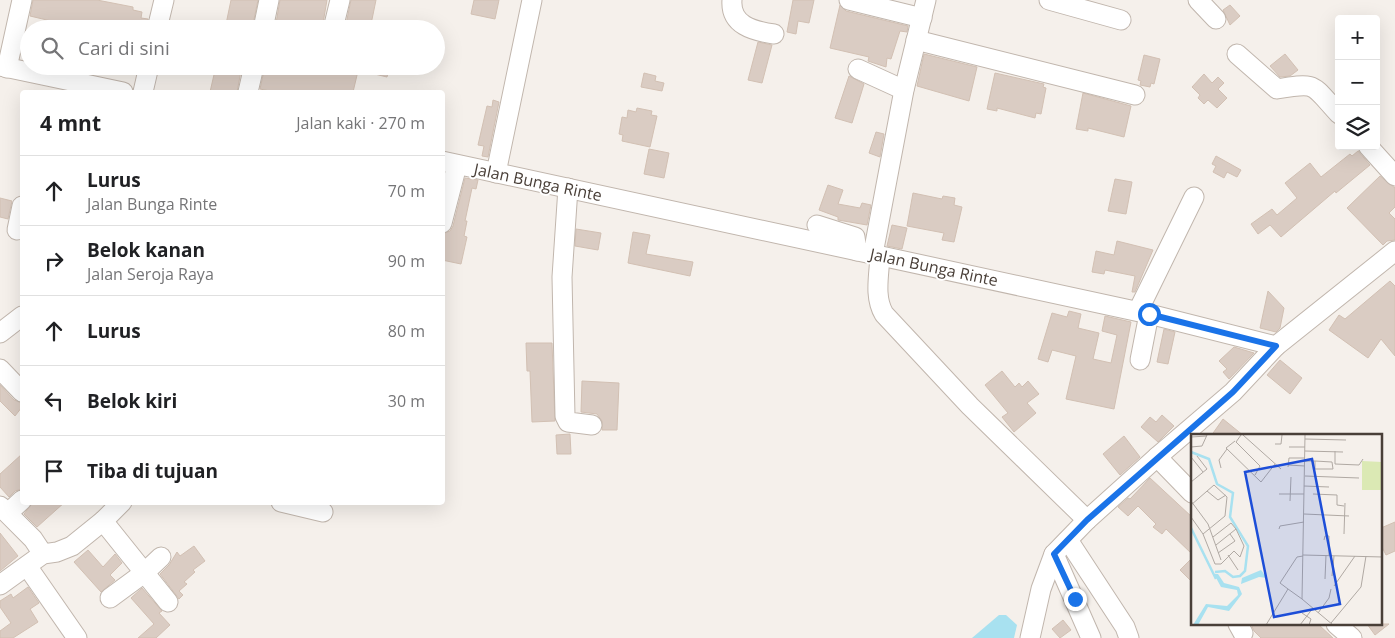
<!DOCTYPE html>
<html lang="id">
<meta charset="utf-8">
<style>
body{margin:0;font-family:"Open Sans",sans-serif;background:#f2f2f2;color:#202124}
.controls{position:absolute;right:15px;top:15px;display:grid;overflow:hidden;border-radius:5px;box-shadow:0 5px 20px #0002}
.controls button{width:45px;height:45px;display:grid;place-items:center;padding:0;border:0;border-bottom:1px solid #e0e0e0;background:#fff;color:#202124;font:25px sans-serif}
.stop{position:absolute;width:15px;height:15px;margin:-11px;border:4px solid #1a73e8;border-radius:50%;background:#fff}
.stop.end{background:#1a73e8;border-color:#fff;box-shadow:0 1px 5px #0008}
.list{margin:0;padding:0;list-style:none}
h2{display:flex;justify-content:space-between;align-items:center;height:65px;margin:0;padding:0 20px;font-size:21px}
h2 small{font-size:16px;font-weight:400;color:#757577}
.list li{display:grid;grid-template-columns:32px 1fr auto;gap:15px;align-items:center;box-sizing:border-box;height:70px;padding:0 20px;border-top:1px solid #e0e0e0}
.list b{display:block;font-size:19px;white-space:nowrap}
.list p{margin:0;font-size:16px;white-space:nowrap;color:#757577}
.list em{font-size:16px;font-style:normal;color:#757577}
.icon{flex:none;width:28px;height:28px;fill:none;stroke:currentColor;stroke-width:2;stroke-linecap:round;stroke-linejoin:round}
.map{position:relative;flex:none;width:1395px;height:638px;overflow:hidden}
.search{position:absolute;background:#fff;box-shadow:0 5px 20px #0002;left:20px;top:20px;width:425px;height:55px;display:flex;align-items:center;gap:12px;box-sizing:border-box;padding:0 18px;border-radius:28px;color:#757577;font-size:19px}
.panel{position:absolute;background:#fff;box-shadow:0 5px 20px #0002;left:20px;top:90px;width:425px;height:415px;border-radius:5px}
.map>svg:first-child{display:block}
</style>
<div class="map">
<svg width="1395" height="638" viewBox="0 0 1395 638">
<rect width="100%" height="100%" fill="#f5f0eb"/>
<path fill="#a8e1f0" d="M999,615H1006L1017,625L1014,638H972Z"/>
<g fill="#daccc3" stroke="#d2c0b3">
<path d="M33,0H97L133,7V10L142,12L141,18L148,19L146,29H85L30,16Z"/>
<path d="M231,0H258L252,29H225Z"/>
<path d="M280,0H327L322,29H275Z"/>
<path d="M351,0H376L370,29H345Z"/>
<path d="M474,0H499L495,19L471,14Z"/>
<path d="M793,0H814L809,23L798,21L796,34L787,32Z"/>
<path d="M840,5L846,11L908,26L907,32L900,31L891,59L887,58L886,67L868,61L869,57L830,48Z"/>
<path d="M1230,5L1240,16L1230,25L1223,10Z"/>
<path d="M758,42L772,45L762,83L748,80Z"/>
<path d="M924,54L977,67L969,101L917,86Z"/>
<path d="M1285,54L1298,70L1290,76L1280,77L1270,66Z"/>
<path d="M1144,55L1160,59L1154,84L1151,83L1150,87L1140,85L1141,81L1138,80Z"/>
<path d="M216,66H242L237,92H210Z"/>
<path d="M265,66H346L345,69L358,71L353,92H275L260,89Z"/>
<path d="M359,66H390L387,77L358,70Z"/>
<path d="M644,73L656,76L655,81L664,83L662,91L641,87Z"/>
<path d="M995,73L1044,84L1043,87L1046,88L1041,114L1036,113L1035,118L997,108V111L987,109Z"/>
<path d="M1204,74L1212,83L1218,77L1224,83L1218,89L1227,98L1217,108L1208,100L1204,104L1198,98L1200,95L1192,87Z"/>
<path d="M849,76L864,84L852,123L835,118Z"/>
<path d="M1083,93L1131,106L1124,137L1088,128V131L1076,129Z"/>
<path d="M493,100L499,102L488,157L482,156L484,146L478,145L487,106L492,107Z"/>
<path d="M637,108L652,111L651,115L657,116L650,147L622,141L623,135L619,134L622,117L627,118L628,110L636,112Z"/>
<path d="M876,132L884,134L880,157L869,153Z"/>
<path d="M649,149L669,153L664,178L644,174Z"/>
<path d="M1358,151L1370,165L1336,193L1335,191L1281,237L1270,225L1258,234L1251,224L1272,209L1277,215L1297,198L1285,183L1310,163L1321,177L1350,154L1352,156Z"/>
<path d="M1216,156L1241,170L1237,177L1227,172L1224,178L1213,172L1216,166L1212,164Z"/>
<path d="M1380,176L1395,188V207L1389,213L1395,219V240L1387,241L1383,245L1347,208Z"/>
<path d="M465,178L478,180L476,189L472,188L465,221H467L464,236L467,237L461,264L442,260V234L450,231L453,226Z"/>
<path d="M1115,179L1132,182L1126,214L1108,211Z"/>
<path d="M828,185L843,190L838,204L860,208L862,203L871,205L867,225L838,220V217L819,210Z"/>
<path d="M913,193L942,199L943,196L955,198L954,205L962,207L954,242L942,240L944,233L907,226Z"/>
<path d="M0,198L12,201L8,219L0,217Z"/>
<path d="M892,225L907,228L902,249L887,246Z"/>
<path d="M576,229L601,233L598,250L575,246Z"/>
<path d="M633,232L650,235L646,254L693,262L690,276L628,263Z"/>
<path d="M1117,241L1153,250L1135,292H1132L1135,276L1105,270L1104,274L1092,272L1096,251L1114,255Z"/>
<path d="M1390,281L1395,286V356L1381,339L1368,358L1329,330L1339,315L1345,319Z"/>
<path d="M1268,291L1284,308L1280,328L1276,332L1260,328Z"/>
<path d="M1069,311L1081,314L1078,328L1099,333L1093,359L1111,363L1117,335L1102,331L1105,316L1131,322L1114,409L1066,399L1076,356L1052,350L1048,362L1038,359L1052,313L1067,317Z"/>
<path d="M1164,329L1175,332L1168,364L1157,362Z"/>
<path d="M526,343H552L555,421L532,422L530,371H527Z"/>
<path d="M1234,347L1254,353L1229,379L1223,372L1227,369L1219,361Z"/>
<path d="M1280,360L1302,378L1290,394L1267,375Z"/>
<path d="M1002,371L1015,387L1019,383L1022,387L1028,381L1039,394L1027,403L1036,413L1014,432L1002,417L1008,413L985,385Z"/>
<path d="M582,381L619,383L617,430H602V421L597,414L581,412Z"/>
<path d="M0,385L14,400L22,403V407L15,416L0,401Z"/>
<path d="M1162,415L1174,426L1158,442L1141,427L1150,417L1156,422Z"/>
<path d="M1223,419L1244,436H1211Z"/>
<path d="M570,434L571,454H557L556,435Z"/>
<path d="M1124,436L1140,457L1120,475L1103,454Z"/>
<path d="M22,454V489L15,491L9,497L0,487V474Z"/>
<path d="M1150,478L1192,517V554L1166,529L1162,534L1153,527L1156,524L1138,506L1128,516L1118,507L1128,498L1130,499Z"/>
<path d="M33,502H65L37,527L24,514Z"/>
<path d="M1395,522V551L1386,555L1381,545V528Z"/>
<path d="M0,533L18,556L0,571Z"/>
<path d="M194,546L205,561L193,570L195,572L184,582L187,584L179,591L183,595L179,599L160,574L169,565L177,552L180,556Z"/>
<path d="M88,550L103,567L115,554L122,563L110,575L115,580L101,592L74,562Z"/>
<path d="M1192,558V582L1180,570Z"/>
<path d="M28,587L39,603L30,609L38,622L13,638H0V631L11,623L0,607V601L11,594L13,598Z"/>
<path d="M142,588L162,611L159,613L170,625L156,638H138L154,624L131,598Z"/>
<path d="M1063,620L1071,630L1060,638L1052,629Z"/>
<path d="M1251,624H1318L1333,638H1261L1254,631Z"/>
<path d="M1367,624H1389L1375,635Z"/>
</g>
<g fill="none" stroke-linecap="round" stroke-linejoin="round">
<defs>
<g id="minor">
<path d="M732,0C730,25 753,31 774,34"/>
<path d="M849,0L922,18"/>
<path d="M1049,0L1121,20"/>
<path d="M1198,0L1216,19"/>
<path d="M157,29L164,0"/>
<path d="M263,29L269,0"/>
<path d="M333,29L340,0"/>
<path d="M916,40L1135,95"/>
<path d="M1237,54L1277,89C1318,82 1311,84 1339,114"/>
<path d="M0,66L123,92"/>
<path d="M7,68L22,0"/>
<path d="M858,69L904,90"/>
<path d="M143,92L149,66"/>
<path d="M248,92L254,66"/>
<path d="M1368,146L1395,176"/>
<path d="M442,161L1149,314L1276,346L1395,251"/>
<path d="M496,173L532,0"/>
<path d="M568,188L562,277L565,416L568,422L592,425"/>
<path d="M442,223L457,165"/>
<path d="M817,225L855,237L857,251"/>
<path d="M17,230L22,206"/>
<path d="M873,254L904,90L926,0"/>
<path d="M880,256C879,276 874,297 884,314L970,406L1087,520L1157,457"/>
<path d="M1138,311L1194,197"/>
<path d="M0,333L22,316"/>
<path d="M1140,360L1149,314"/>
<path d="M0,369L22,392"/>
<path d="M1192,493L1157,457L1233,392L1276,346"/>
<path d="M281,502L323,512"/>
<path d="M0,506L33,539L43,554"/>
<path d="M8,513L22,500"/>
<path d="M103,521L168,602"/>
<path d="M1068,540L1125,627L1129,638"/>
<path d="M1054,554L1091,638"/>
<path d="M27,566L77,638"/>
<path d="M0,585L43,554L57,552L72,546L103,521L122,502"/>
<path d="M110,598L144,573L161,557"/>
<path d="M1238,624L1243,633"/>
<path d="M1336,624L1352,638"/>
<path d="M1030,638L1041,589L1054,554L1087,520"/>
</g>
</defs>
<use href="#minor" stroke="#c1b6ad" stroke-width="21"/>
<use href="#minor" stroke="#fff" stroke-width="19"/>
</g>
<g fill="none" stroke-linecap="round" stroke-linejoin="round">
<path stroke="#1a73e8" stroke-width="6" d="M1075,599L1054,554L1087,520L1233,392L1276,346L1149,314"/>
</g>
<g text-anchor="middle" stroke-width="4" stroke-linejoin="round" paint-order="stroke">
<g font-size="16" fill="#493f38" stroke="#fff">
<text transform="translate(538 182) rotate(12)" y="6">Jalan Bunga Rinte</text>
<text transform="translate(934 267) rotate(12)" y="6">Jalan Bunga Rinte</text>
</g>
</g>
<g transform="translate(1191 434)">
<rect width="191" height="191" fill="#f5f0eb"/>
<path d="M171,27L191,28L190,56H171Z" fill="#dbe9b4"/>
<path d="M70,136L76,144L68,143L50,150L51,144ZM23,140H27L33,149L48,153L51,160L38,177L17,173L7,191H2L15,170L36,172L47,161L46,156L30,153Z" fill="#a8e1f0"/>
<path fill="none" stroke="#a8e1f0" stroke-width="2.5" d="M0,18L18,25L26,50L42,59L39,83L57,112L54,137L49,142L42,143L34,137L24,138M0,94L25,145"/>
<path fill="none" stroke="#b0a9a3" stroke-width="1" d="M50,1L45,8L69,32L64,41M52,1L90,35M114,1L111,165L142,191M0,3L16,2M114,5L155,6M44,7L35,14L70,48L84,30M84,10H90L91,1M0,13L11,12L16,1M98,13H114M114,17L152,18M144,17V30L168,31L172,25M0,23L12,38M114,27H124L141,28L142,35H124V27M97,31L114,32M97,33L98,24H114M30,34L28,26L36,15M114,42L168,44M0,48L16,35L6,22M113,52L138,53M16,57L27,66L35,61M88,60H113M122,60L146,61V71L153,72M0,67L17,90L30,126M99,67L100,43M0,71L23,51L36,63L34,82L12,100L0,83M113,80L158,82M88,95L89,92L113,88M12,100L24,130H30L43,117L49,123L53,112L45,95L25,111M153,100L154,69M22,103L40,89L45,95M133,106L134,102H138V121M27,119L44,107L39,100M37,121L47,136M112,121L192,123M141,142L143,122M134,145L135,121M143,152L164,122M97,155L89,149L106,123L112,122M111,179L120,185L118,191M127,179L138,164L140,155M140,189L170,153L175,122M75,191L97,155L111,165M109,191L122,174"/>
<path fill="#1d4ed8" fill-opacity="0.15" stroke="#1d4ed8" stroke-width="2.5" d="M121,25L149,170L83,183L54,38Z"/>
<rect width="191" height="191" fill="none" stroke="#493f38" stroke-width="2.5"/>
</g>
</svg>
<div class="controls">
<button>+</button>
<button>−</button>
<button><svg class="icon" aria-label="layers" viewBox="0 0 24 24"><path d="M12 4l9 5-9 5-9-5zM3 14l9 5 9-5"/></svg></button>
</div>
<div class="stop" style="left:1149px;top:314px"></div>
<div class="stop end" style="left:1075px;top:599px"></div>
<div class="search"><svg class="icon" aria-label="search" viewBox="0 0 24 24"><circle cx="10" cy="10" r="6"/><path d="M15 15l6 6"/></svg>Cari di sini</div>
<section class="panel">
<h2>4 mnt<small>Jalan kaki · 270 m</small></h2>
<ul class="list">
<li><svg class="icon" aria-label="ahead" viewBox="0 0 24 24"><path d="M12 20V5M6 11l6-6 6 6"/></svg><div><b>Lurus</b><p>Jalan Bunga Rinte</p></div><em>70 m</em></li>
<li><svg class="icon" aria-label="right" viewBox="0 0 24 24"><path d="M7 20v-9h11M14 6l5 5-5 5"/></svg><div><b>Belok kanan</b><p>Jalan Seroja Raya</p></div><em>90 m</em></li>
<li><svg class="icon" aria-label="ahead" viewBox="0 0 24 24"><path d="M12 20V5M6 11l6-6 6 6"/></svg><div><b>Lurus</b></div><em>80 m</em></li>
<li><svg class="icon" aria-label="left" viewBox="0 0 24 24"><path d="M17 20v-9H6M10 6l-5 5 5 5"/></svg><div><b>Belok kiri</b></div><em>30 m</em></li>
<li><svg class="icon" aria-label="arrive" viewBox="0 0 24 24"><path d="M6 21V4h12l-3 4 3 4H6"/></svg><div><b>Tiba di tujuan</b></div></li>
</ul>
</section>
</div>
